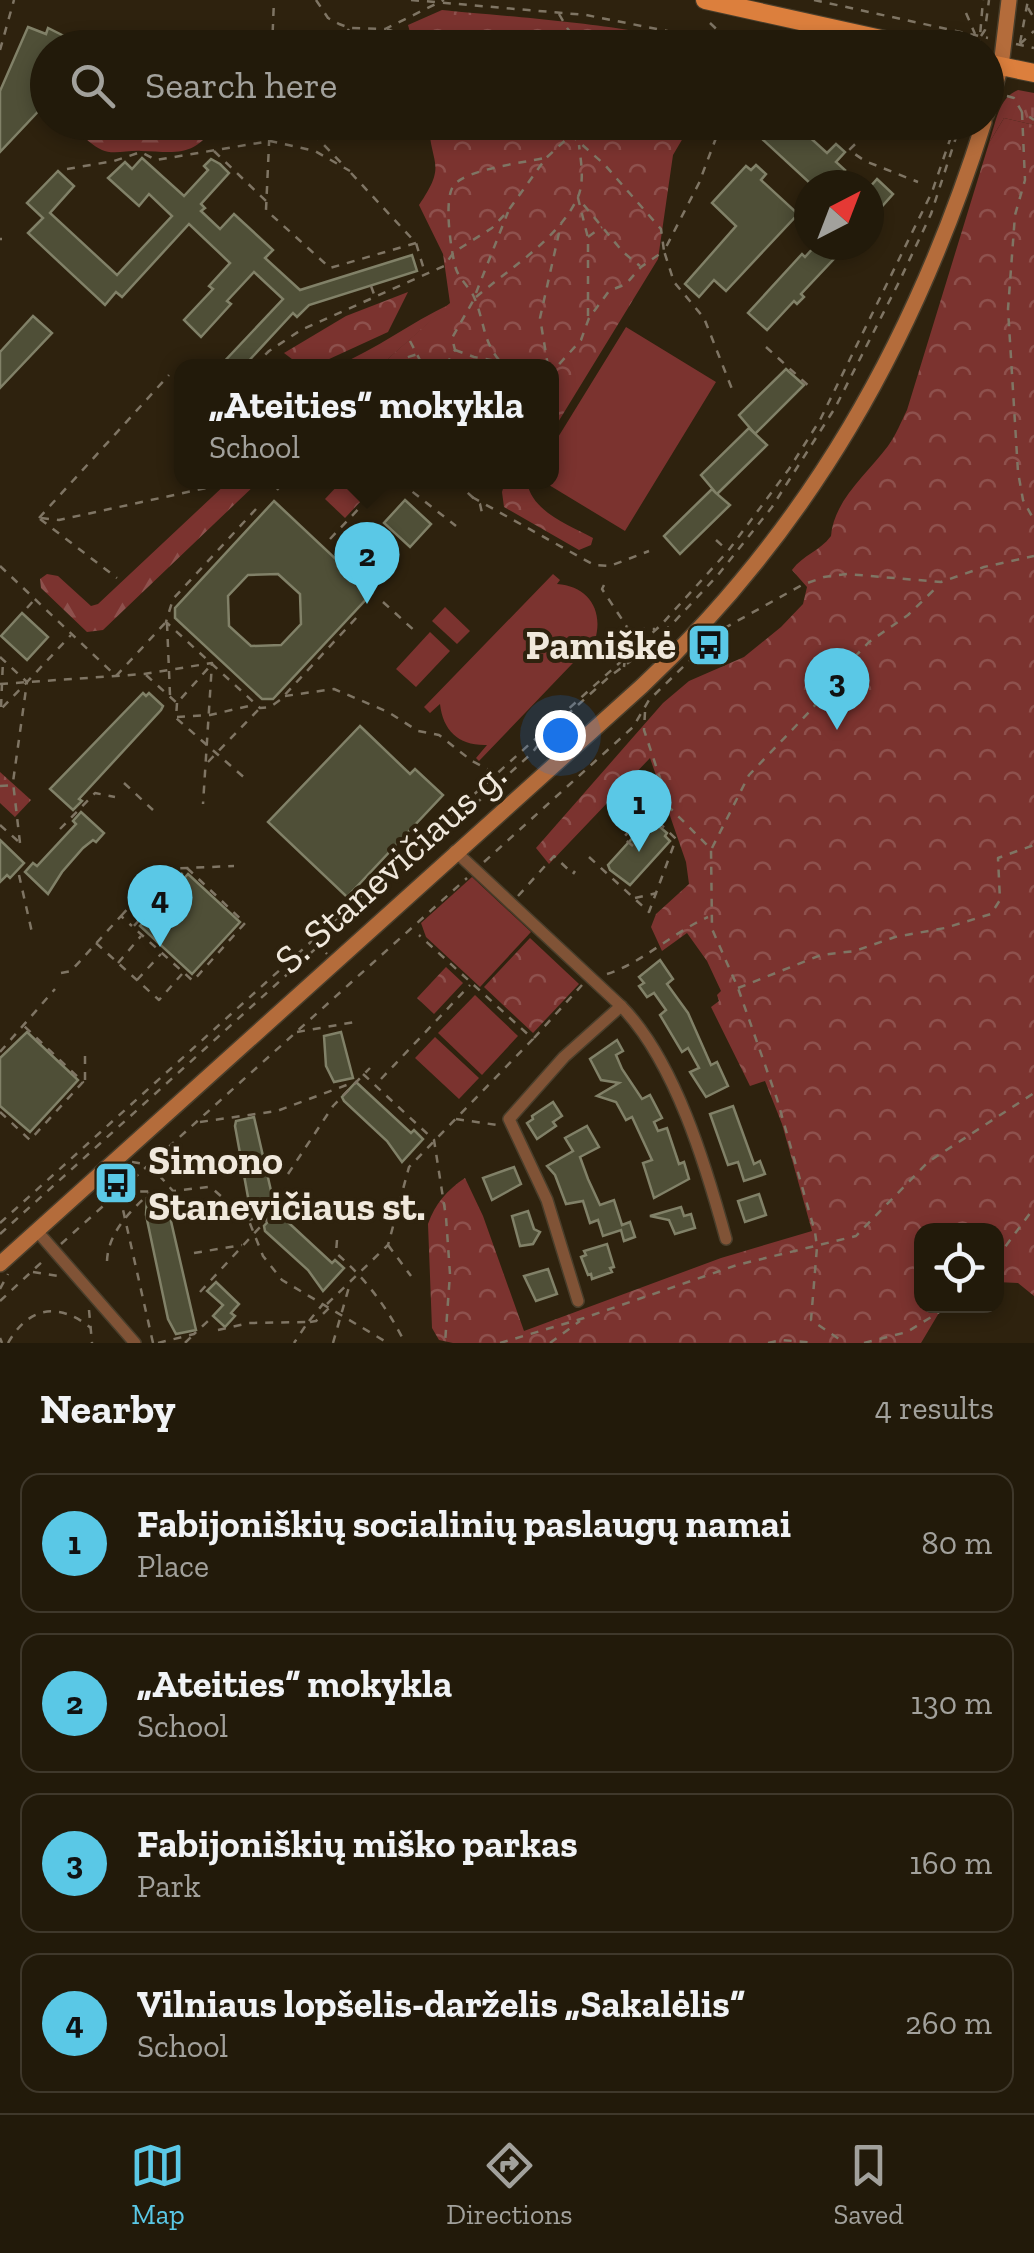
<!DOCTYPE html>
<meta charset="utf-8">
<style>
body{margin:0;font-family:"Zilla Slab",serif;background:#2a2313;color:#f1f3f6}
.controls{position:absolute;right:30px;bottom:30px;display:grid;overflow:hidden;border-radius:20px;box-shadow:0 5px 15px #0003}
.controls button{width:90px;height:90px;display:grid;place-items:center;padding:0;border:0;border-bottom:2px solid #3f382b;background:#221a0a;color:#f1f3f6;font:50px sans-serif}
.compass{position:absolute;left:794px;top:170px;width:90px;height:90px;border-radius:50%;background:#221a0a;box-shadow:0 5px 15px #0003;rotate:42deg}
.you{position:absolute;left:560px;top:735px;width:35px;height:35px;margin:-25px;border:8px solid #fff;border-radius:50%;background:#1a73e8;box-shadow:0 0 0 15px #1a73e833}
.badge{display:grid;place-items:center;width:65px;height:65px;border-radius:50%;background:#5ac8e6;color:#111;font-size:32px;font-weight:700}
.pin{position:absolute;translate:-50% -82px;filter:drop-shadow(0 2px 5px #0008)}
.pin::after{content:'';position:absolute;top:52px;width:35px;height:30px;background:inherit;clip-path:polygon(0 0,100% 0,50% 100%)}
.popup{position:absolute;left:174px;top:359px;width:385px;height:130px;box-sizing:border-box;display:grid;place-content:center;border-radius:20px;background:#221a0a;filter:drop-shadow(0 2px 8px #0005);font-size:32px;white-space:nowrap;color:#a2a19c}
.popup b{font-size:38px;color:#f1f3f6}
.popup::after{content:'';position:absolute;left:50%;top:100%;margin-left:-20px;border:20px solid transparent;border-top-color:#221a0a}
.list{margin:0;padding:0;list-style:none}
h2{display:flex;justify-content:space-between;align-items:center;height:130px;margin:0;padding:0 40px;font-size:42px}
h2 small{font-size:32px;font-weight:400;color:#a2a19c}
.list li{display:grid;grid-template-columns:65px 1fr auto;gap:30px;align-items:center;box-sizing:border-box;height:140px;margin:0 20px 20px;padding:0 20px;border:2px solid #3f382b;border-radius:20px}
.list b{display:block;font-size:38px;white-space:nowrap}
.list p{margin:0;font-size:32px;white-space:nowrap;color:#a2a19c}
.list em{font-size:32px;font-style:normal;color:#a2a19c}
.icon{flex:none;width:55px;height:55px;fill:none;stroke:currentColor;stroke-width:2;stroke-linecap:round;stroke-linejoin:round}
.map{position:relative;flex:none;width:1034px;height:1343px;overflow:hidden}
.search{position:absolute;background:#221a0a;box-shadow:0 5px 15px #0003;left:30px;right:30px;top:30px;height:110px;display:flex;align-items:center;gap:25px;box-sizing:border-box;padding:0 35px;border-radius:55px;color:#a2a19c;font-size:38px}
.sheet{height:770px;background:#221a0a}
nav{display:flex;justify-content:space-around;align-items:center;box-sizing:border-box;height:140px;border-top:2px solid #3f382b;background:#221a0a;font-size:28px;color:#a2a19c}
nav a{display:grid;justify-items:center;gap:5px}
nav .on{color:#5ac8e6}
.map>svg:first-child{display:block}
</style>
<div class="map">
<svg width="1034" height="1343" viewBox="0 0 1034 1343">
<defs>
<pattern id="grass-tufts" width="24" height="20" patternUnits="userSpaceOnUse" patternTransform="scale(2.5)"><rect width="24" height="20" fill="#7b332f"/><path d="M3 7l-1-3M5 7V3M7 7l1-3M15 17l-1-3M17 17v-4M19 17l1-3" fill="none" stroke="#8e514d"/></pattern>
<pattern id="forest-firs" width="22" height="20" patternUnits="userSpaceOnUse" patternTransform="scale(2.5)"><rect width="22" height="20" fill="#7b332f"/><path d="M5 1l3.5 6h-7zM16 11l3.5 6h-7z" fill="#8e514d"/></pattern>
<pattern id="park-crowns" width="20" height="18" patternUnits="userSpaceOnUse" patternTransform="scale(2.5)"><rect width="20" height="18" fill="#7b332f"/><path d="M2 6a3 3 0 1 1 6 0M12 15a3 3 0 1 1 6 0" fill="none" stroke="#8e514d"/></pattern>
</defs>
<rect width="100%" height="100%" fill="#2e220e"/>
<path fill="url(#grass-tufts)" d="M1018,90L1034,93V125L1004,118L989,143C996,123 998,98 1018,90Z"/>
<g fill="url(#forest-firs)">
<path d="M84,123V122L216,123C195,158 177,152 141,151C129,150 112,155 102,150C93,146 84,137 76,131Z"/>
<path d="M450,304L380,366H336C377,349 410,323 450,304Z"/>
<path d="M228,482H258L103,630L87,632L41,588L40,579L47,574L58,576L91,606L98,604Z"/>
</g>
<g fill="url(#park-crowns)">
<path d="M442,10C487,15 662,26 690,47H414L408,25Z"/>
<path d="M1004,118L1034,125V1296L1018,1283L997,1282L996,1230H922V1306H943L921,1343H453L439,1340L432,1328L428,1224C435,1204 447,1190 465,1178L483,1216L524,1331L721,1258L812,1231L782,1124L765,1081L750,1086L711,1007L719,1001L717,995L721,991L707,961L687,933L662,951L651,927L656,914L689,884L686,862L650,758L549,864L536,848L663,703L689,681L744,657L781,627L803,604L807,587L792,570C803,555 820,551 831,536C834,500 867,474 888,446C896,435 901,422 907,410L989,143Z"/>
<path d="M429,123H703L683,138L673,155L658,259L552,432V366H380L450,303L443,254L419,205C448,163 430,165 429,123Z"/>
<path d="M408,292L388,332L314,366H301L284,353L346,316Z"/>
<path d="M341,482L361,501L345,518L325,499Z"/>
<path d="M505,482H527C532,512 569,525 593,538L591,545L579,550L504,507L502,492Z"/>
<path d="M0,772L31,800L15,817L0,803Z"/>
<path d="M530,938L579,984L533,1033L484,987Z"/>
<path d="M446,967L463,983L434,1014L417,998Z"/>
</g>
<g fill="#7b332f">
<path d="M626,327L716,382L625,531L544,482H552V447Z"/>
<path d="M553,574L560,580L557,584C588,586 604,610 595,640L479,761L476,758L487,745C459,746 443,731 440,704L430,713L424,707Z"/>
<path d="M445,607L470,631L457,644L432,621Z"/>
<path d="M430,632L450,651L416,687L396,669Z"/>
<path d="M472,877L531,932L480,987L426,937L421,923Z"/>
<path d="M475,995L518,1036L482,1075L438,1033Z"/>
<path d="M435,1037L479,1078L459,1099L415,1058Z"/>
</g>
<g fill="#4f4f37" stroke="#818168" stroke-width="2.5" fill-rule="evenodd">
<path d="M28,27L46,34L48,28L88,48H48V101L0,152V91Z"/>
<path d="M773,122H793L827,153L836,144L845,152L836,162L845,170L831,185H812L760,137Z"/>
<path d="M142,158L184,196L208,170L204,166L211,159L220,164L229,173L201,204L205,208L201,211L220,229L234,214L273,250L265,258L300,290L412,255L417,271L309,305L297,317L293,313L244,366H220L283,299L254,272L227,301L231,304L201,337L184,320L213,289L209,286L230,263L189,224L122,297L116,292L105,305L28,233L43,218L27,203L58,171L74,186L50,213L117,275L172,216L149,194L139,206L108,178L125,162L132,169Z"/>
<path d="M756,165L766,174L761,180L798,214L726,291L714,280L699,297L685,284L736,226L712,203L746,166L751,170Z"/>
<path d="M877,179L893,194L869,221V188Z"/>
<path d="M816,245H847L801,294L804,297L797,304L794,301L767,330L748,313L802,254L805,257Z"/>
<path d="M33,316L52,333L0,388V352Z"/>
<path d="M786,369L804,385L755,434L739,415Z"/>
<path d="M749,428L767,445L717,494L730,505L680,554L664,536L712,489L716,493L701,475Z"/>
<path d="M405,500L431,524L410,547L384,523Z"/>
<path d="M274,501L372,593L273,699H262L175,618V608ZM278,574L300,594L301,624L281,645L251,646L229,626L228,596L248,575Z"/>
<path d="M22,613L48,637L27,660L1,636Z"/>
<path d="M143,693L146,696L149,693L163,706L161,710L79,799L82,801L73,810L50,789Z"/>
<path d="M360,726L410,774L415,769L443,795L347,897L268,822Z"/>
<path d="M81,812L104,833L96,842L93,840L83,848L62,872L48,894L25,872L33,863L37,866L76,824L73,821Z"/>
<path d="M648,821L652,824L654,822L667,833L665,836L670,841L630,885L610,870L608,865Z"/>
<path d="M0,840L24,863L10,878L7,875L0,882Z"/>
<path d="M188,874L240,922L192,974L140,926Z"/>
<path d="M660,960L673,979L667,984L688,1013L711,1065L717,1062L728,1086L706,1097L690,1072L699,1068L688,1048L682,1052L660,1015L666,1010L654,993L647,997L639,986L644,983L639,977Z"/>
<path d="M27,1032L78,1080L30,1132L0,1106V1058Z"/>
<path d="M341,1032L353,1078L334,1082L326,1066L324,1036Z"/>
<path d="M617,1040L623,1051L616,1055L622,1069L642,1099L650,1095L662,1118L654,1122L658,1131L667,1128L679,1164L684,1162L689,1179L654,1198L643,1163L652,1160L632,1117L626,1120L616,1102L597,1096L619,1083L601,1080L590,1059Z"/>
<path d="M356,1082L411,1133L414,1130L423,1139L402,1162L387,1141L344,1101L342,1097Z"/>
<path d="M553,1102L562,1116L553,1122L556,1126L537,1139L527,1123L533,1119L532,1116Z"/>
<path d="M733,1106L754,1164L760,1161L765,1174L744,1181L738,1162L728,1165L710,1114Z"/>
<path d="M254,1117L275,1208L255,1212L248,1197L235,1126L236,1121Z"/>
<path d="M587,1126L599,1147L580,1157L588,1179L600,1205L614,1200L622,1225L630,1222L635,1237L624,1241L621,1230L603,1236L598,1220L590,1223L583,1201L566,1204L555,1175L547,1166L573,1151L565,1138Z"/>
<path d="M514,1167L521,1184L492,1200L483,1178Z"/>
<path d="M759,1194L766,1215L745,1222L738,1201Z"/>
<path d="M165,1195L196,1330L176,1334L168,1319L146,1215L147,1198Z"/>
<path d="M681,1207L684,1216L691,1214L695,1228L675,1234L669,1220L650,1216Z"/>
<path d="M528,1211L534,1229L540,1232L533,1244L520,1246L512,1216Z"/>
<path d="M277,1212L332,1263L335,1260L344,1268L323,1291L308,1270L265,1231L264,1226Z"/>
<path d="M607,1244L614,1267L610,1268L612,1272L592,1279L591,1274L588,1275L581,1257L586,1255L584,1251Z"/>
<path d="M548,1269L557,1294L536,1301L524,1276Z"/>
<path d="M216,1282L239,1304L231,1313L235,1316L225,1327L213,1316L223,1305L207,1291Z"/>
</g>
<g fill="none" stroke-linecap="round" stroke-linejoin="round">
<defs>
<g id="street">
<path d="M455,851L621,1006C675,1061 706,1166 726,1239"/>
<path d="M37,1231L135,1343"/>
<path d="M578,1301L547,1200L509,1119L564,1057L621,1006"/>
</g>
<g id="secondary">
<path d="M986,115L1001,66L1009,0"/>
<path d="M0,1264L642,686C809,529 915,341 984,122"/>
</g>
<g id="primary">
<path d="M705,0L922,48"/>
<path d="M986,63L1034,73"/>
</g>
</defs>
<use href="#street" stroke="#493e2b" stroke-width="14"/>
<use href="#secondary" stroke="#493e2b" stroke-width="18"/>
<use href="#primary" stroke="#493e2b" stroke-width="20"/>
<g stroke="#7f7564" stroke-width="2.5" stroke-dasharray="8 8" stroke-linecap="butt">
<path d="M316,0L328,18L339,24L350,28L385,29L444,0"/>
<path d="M411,0L586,15L753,48"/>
<path d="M814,0L988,38"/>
<path d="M1028,8L1034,18"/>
<path d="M966,13L975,34"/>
<path d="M559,14L567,28L584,48"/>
<path d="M710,23L731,43L728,48"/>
<path d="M387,29L434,48"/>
<path d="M981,36L985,30L989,0"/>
<path d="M245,39L272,40"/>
<path d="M1020,43L1028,0"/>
<path d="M1016,44L1034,48"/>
<path d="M1020,44L1034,31"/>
<path d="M272,48L274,0"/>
<path d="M335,48L349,29"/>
<path d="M675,48L689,35"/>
<path d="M979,48L983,0"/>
<path d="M0,50L14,0"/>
<path d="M1007,96L1014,98L1022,112L1034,120"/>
<path d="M1022,112L1025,180L1015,215L1008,309L1018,472L1023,500L1034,520"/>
<path d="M270,122L266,210L330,268L416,243"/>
<path d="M302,122L345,167"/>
<path d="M557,122L571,135L574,131L621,122"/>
<path d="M722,122L699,183L664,251L674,282L704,318L732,389"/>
<path d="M878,122L849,150L865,161L918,182"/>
<path d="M271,140L283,122"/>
<path d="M214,151L266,201"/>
<path d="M67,169L114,161L141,152L156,160L270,141L315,151L350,171"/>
<path d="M351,173L416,243L425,273"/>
<path d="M588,237L602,227"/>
<path d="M0,239H2"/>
<path d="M371,286L375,297"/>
<path d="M476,293L508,212"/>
<path d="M476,297C509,269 558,239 577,199C585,183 581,162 579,145"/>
<path d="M588,316V238L578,198L623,252L640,266"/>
<path d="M410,341L423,366"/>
<path d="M766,347L811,388"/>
<path d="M455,350L474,357L526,366"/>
<path d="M499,360C482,340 484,317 473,295C468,286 459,278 456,269C451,252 443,198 454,185C468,169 522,163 544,158"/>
<path d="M254,366L269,351L301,330L444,266L454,252L492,228L508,211L546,158L571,135L604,164L661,229L664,251L641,267L626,284L609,291L589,318L581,340L552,372"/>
<path d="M395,366L402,359L418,354"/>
<path d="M450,366L449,360L455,350L452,338L473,301"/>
<path d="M548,366L540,318L561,224"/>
<path d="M400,482L456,526"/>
<path d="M456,482L480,504L482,513"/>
<path d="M277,490L284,482"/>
<path d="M472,497L594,565L610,566L649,551"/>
<path d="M256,509L173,599L166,622L260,708L270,707L280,700L358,616"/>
<path d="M39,518L169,375"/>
<path d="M41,518L59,520L211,487L222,482"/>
<path d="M40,519L117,578"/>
<path d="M330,539L384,482"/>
<path d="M716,540L727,550"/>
<path d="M0,566L116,676L166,622"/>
<path d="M604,585L602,589L627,627"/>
<path d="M383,602L417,633"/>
<path d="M27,608L34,600"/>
<path d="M167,623L170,695"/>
<path d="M0,657L27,682L0,710"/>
<path d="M624,667L628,628L655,629"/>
<path d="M146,675L177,703L211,665"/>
<path d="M0,684L144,674L212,663L203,804"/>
<path d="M285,696L334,689L388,712L418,731L439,735L472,761L503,777"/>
<path d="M177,703L176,718L247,780"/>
<path d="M1,707L3,660"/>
<path d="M645,712L644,730L670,808L711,849L712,929L738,988L777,1099L815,1232L817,1247L811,1320L845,1343"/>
<path d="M177,717L210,715L253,705"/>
<path d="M208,762L260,708"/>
<path d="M124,783L153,810"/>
<path d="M0,786L13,785"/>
<path d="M0,825L19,842"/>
<path d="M60,829L95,793L115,797"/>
<path d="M20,843L13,782L27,682L71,635"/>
<path d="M633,846L623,838L647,812"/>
<path d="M712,848L749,775L812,709L838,674L869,642L908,615L939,585"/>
<path d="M589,857L649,912L676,839L638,802"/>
<path d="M484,862L633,727L649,700L721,630L802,585L824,577L847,574L941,582L984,567L1034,556"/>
<path d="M187,868L245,923L193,981L133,927Z"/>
<path d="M19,875L33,937"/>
<path d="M518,896L554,856L573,874L575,871"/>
<path d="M635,898L657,893"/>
<path d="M121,916L164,869L234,866"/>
<path d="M315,941L327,954"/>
<path d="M96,943L159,1000L182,974"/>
<path d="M118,963L141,936"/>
<path d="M61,973L71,971L121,916L132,926"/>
<path d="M607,974C642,963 672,933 708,917"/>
<path d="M137,980L161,954"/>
<path d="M738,988L821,955L855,951L895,937L945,928L991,914L1000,900L998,858L1034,845"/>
<path d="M297,1032L355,1022"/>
<path d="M534,1038L582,985"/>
<path d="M0,1052L55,989"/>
<path d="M363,1074L434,1140L446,1217L450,1274L445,1343"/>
<path d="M381,1079L470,985"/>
<path d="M85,1080V1052"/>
<path d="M0,1112L30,1140L83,1082L24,1026"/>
<path d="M456,1119L497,1125"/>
<path d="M200,1122L277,1111L352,1083"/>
<path d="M132,1162L150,1165L173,1191L208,1187L214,1190L249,1221L263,1256L282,1280L388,1343"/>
<path d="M288,1174L333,1106L370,1068"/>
<path d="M249,1220L300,1204"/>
<path d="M0,1223L627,656L661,625L728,551L789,469L820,420L932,192L956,122"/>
<path d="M0,1234L532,753L548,732L609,677L639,655L674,622L718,575L772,507L835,408L899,282L931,214L961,122"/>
<path d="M337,1240L336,1253C366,1279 387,1307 405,1343"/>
<path d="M61,1244L467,878"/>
<path d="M388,1245L411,1276"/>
<path d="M194,1253L242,1245"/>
<path d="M996,1259L1034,1208"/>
<path d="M107,1261C108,1233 130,1211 150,1193"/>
<path d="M33,1272L59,1276"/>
<path d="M0,1289L8,1274"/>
<path d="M200,1292L274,1212"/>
<path d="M0,1301L44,1260"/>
<path d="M327,1304L388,1245L409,1167L533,1039L419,935"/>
<path d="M89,1310L92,1343"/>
<path d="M309,1321L323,1304"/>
<path d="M310,1322L316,1321L331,1306"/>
<path d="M218,1330L249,1323L308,1322L294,1343"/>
<path d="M0,1338L2,1343"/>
<path d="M8,1343C29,1306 59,1302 91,1328"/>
<path d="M153,1343L119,1192L172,1191"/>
<path d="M158,1343L194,1334L208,1321"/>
<path d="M185,1343L193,1335"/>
<path d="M333,1343L349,1287"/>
<path d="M500,1343L584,1318L737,1265L856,1236L928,1162L1034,1093"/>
<path d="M550,1343L580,1321"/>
<path d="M768,1343L782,1340L815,1343"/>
<path d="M864,1343L907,1332L949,1306"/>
</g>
<use href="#street" stroke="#805336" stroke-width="11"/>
<use href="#secondary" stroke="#b46c3b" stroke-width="15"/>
<use href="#primary" stroke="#dc7f3d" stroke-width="18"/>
</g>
<defs>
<symbol id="bus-square" viewBox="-11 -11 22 22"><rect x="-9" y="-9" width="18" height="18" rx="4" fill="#5ac8e6" stroke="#2e220e"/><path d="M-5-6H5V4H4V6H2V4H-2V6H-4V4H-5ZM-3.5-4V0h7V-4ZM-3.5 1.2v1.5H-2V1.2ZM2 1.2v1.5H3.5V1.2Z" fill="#111"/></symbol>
</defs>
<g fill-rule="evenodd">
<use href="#bus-square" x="684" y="620" width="50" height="50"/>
<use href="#bus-square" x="91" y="1158" width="50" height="50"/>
</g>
<g text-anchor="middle" stroke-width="8" stroke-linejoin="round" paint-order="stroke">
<g font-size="40" font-weight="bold" fill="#f0e8dc" stroke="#2e220e" text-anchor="end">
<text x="676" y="659">Pamiškė</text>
<text x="148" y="1174" text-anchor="start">Simono<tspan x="148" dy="46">Stanevičiaus st.</tspan></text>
</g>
<g font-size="40" fill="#f0e8dc" stroke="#2e220e">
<text transform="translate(390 867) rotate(-42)" y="14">S. Stanevičiaus g.</text>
</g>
</g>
</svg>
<div class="controls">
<button><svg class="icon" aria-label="locate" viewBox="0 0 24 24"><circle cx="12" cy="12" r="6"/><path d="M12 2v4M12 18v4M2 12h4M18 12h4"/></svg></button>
</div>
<svg class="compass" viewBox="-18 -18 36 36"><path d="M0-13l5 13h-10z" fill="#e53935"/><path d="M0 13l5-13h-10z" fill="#a2a19c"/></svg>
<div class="you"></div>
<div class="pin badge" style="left:639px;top:852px">1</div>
<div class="pin badge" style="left:367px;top:604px">2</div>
<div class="popup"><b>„Ateities“ mokykla</b>School</div>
<div class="pin badge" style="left:837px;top:730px">3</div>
<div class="pin badge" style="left:160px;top:947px">4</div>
<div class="search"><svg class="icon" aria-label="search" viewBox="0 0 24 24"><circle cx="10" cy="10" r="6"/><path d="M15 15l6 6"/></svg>Search here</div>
</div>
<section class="sheet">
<h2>Nearby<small>4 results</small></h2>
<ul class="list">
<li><span class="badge">1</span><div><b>Fabijoniškių socialinių paslaugų namai</b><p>Place</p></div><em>80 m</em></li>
<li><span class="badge">2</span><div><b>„Ateities“ mokykla</b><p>School</p></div><em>130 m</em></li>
<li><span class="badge">3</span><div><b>Fabijoniškių miško parkas</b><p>Park</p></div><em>160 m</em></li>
<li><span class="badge">4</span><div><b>Vilniaus lopšelis-darželis „Sakalėlis“</b><p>School</p></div><em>260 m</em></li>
</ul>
</section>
<nav>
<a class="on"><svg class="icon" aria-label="map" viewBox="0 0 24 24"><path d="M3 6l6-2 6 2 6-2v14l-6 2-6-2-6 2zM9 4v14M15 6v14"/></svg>Map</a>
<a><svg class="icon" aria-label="directions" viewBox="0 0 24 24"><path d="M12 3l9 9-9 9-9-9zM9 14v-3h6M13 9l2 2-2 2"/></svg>Directions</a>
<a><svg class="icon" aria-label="saved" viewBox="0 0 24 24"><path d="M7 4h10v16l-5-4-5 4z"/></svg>Saved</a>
</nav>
